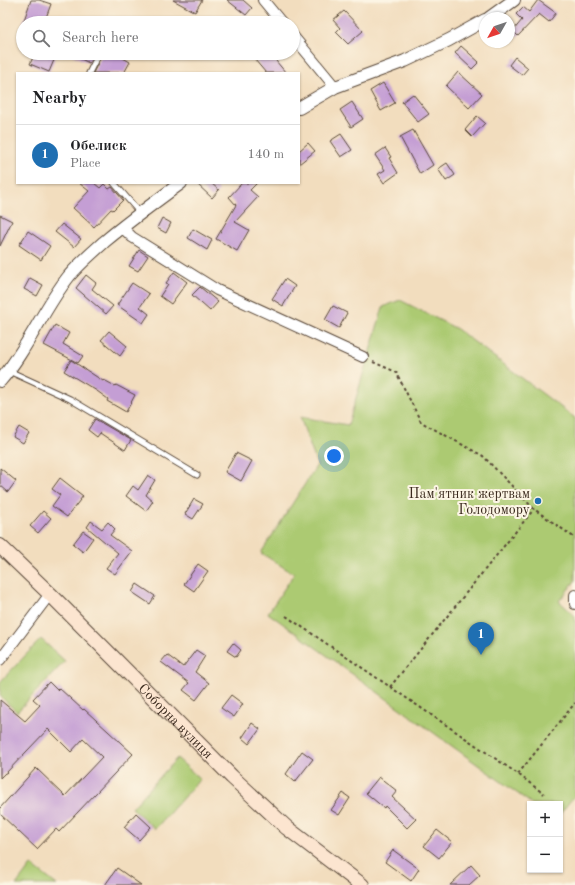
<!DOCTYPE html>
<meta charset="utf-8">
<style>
body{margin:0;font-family:"Old Standard TT",serif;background:#f2f2f2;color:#202124}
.controls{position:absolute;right:12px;bottom:12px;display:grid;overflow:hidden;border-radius:0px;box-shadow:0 1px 3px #0004}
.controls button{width:36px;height:36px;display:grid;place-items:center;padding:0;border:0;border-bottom:1px solid #e0e0e0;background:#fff;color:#202124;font:20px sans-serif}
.compass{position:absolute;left:479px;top:12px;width:36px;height:36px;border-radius:50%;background:#fff;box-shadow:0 1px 3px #0004;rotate:230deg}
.you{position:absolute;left:334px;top:456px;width:14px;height:14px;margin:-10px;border:3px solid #fff;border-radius:50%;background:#1a73e8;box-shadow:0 0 0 6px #1a73e833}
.badge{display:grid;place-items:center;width:26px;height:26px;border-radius:50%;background:#1f6fb2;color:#fff;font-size:13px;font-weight:700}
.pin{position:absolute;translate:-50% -33px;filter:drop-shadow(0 1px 2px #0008)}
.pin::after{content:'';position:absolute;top:21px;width:14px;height:12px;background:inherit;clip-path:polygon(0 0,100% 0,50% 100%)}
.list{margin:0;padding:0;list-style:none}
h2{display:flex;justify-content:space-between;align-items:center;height:52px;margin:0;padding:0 16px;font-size:17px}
h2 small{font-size:13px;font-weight:400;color:#757577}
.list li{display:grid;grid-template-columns:26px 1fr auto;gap:12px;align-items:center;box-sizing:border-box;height:60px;padding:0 16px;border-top:1px solid #e0e0e0}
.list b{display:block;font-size:15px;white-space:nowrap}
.list p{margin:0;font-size:13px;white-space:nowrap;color:#757577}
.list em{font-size:13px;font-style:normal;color:#757577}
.icon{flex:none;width:22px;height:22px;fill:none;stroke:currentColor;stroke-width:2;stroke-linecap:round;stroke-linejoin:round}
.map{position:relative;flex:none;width:575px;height:885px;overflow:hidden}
.search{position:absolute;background:#fff;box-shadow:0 1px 3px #0004;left:16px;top:16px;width:284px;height:44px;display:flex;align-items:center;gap:10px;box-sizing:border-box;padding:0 14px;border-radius:22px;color:#757577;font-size:15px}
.panel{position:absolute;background:#fff;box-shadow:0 1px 3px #0004;left:16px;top:72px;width:284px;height:112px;border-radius:0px}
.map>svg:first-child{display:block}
</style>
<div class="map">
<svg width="575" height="885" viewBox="0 0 575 885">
<rect width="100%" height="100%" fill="#fcf5e5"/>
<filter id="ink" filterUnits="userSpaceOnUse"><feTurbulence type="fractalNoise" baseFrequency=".025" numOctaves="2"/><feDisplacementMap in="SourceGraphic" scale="8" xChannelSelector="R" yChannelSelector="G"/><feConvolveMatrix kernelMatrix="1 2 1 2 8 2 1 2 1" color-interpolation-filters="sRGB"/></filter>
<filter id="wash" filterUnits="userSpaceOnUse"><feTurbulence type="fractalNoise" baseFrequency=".012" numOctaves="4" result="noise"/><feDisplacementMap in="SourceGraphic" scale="16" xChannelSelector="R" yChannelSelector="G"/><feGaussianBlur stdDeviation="0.9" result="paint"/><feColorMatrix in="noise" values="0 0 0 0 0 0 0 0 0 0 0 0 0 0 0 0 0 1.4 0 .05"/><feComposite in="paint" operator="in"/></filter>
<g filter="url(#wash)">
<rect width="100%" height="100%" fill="#f2ddbe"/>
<g fill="#acca72" stroke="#747a48">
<path d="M400,300L457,329L575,418V581L559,601L575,616V795L560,814V804H532L268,613L294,574L261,553L317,465L300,417L348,425L383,307Z"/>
<path d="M41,639L65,661L17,712L0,696V682Z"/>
<path d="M177,758L200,779L155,829L132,808Z"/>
<path d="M31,865L57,885H16Z"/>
</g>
<g id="blocks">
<g fill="#c49ed4">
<path d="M31,0H39L51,4L44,23H23Z"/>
<path d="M173,0H202L195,12Z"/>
<path d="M227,0H243L252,8L246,15Z"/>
<path d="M538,0L556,13L549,22L539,14L518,36L513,31L522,20L516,14L523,7L529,12Z"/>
<path d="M344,11L363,31L348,44L336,32L340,28L333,20Z"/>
<path d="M461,46L479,62L472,69L455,53Z"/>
<path d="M35,53H57L49,72L30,64Z"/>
<path d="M69,53H95L89,63Z"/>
<path d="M103,53H126L123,58L130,62L124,73H93Z"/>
<path d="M263,53H286L276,61L286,73H266L255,60Z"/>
<path d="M515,57L528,68L522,75L509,65Z"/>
<path d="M458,72L482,94L469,108L446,86Z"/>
<path d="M383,83L395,103L381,111L370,91Z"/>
<path d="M413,94L429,114L418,122L402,102Z"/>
<path d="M352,102L363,119L351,127L340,110Z"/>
<path d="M477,116L485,123L472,137L465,130Z"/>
<path d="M413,130L433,165L420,174L400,137Z"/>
<path d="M341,134L352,150L341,157L330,141Z"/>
<path d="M308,143L315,151L299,164V151Z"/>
<path d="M385,148L391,157L389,158L398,173L384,183L378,174L385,170L375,155Z"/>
<path d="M447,163L455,175L446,181L438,169Z"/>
<path d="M79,183H94L100,188L104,184L109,189L112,187L123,200L113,210L111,209L94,227L73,208L89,191Z"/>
<path d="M196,183H211L219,190L212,198Z"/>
<path d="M242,183H257L250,190L258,197L235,222L249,230L237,251L216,239L236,205L229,197Z"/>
<path d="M0,215L12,221L0,246Z"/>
<path d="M162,218L171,223L166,233L157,228Z"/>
<path d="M62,224L81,239L74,247L55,232Z"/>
<path d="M193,229L212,240L207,250L188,238Z"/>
<path d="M28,231L50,246L41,260L19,245Z"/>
<path d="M139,250L148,256L138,271L129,266Z"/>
<path d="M174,272L187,282L171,304L160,296L168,284L166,283Z"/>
<path d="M86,275L96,283L92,289L113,306L106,314L76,288Z"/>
<path d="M30,278L43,285L37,296L24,289Z"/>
<path d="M285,279L295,286L283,306L272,299Z"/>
<path d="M132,283L149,294L140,307L149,314L143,323L117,305Z"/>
<path d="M200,287L218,302L210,311L192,295Z"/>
<path d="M333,306L347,313L339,328L325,320Z"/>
<path d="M55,325L69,333L63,344L83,356L78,363L44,345Z"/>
<path d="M109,331L127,346L120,356L101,340Z"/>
<path d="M71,360L103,381L104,380L115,386L116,385L135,395L126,412L107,401L108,399L97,391L64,371Z"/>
<path d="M95,419L131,440L125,450L100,433L97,437L88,430Z"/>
<path d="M19,427L29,433L23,443L13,437Z"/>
<path d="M236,453L252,461L241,481L225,472Z"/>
<path d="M0,468L16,481L8,492L0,485Z"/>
<path d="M148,475L155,480L146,495L153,501L146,511L126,496L133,486L138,490Z"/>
<path d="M60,478L83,496L67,517L52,506L60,495L52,489Z"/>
<path d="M194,499L203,504L193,519L185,514Z"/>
<path d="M43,511L51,518L38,533L30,526Z"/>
<path d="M91,521L102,529L108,522L115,529L110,535L132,551L115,574L106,568L118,553L87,527Z"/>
<path d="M83,531L93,538L83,552L73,544Z"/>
<path d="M198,564L208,571L194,591L184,584Z"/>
<path d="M137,584L155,596L150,604L132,592Z"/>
<path d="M233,643L241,650L236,657L227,651Z"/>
<path d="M196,650L205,656L195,672L209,683L196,700L183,690L189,683L161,662L167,655L183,667Z"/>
<path d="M49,682L57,690L59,688L83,710L84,709L133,754L59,832L56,829L37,849L0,814V808L36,768L65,796L102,757L83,739L71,752L48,729L6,773H5L0,778V700L25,721L40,705L33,699Z"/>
<path d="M231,695L243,704L234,717L221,708Z"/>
<path d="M252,723L260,729L249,744L242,738Z"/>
<path d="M302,751L313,759L295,782L286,774Z"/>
<path d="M379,777L397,791L392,797L416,819L407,828L385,806L384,808L366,793Z"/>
<path d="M343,793L350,798L339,815L331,810Z"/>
<path d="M136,813L151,827L139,840L124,827Z"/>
<path d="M437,830L452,842L439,858L424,846Z"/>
<path d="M393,850L419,869L411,881L385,862Z"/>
<path d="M471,865L480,875L469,885H450Z"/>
<path d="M117,868L141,885H105Z"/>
</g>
</g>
</g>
<g filter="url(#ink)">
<use href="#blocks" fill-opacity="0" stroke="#564536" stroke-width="1"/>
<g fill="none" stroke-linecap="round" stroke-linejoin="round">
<defs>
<g id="service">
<path d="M89,73L99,53"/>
<path d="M114,183L140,213"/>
<path d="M9,371L70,399L197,475"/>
</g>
<g id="minor">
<path d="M263,0L282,23"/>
<path d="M293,36L335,87"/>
<path d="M122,227L132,237L217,290L363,357"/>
<path d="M575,595V604"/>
<path d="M0,660L50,594"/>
</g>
<g id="tertiary">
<path d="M489,18L514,0"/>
<path d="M299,108L335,87L405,61L449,40L485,20"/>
<path d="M0,381C27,350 43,309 69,276C79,264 92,253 104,242C129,221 155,202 181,183"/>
</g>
<g id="secondary">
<path id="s1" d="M0,546L50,594L232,777L287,828L362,885"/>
</g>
</defs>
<use href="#service" stroke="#564536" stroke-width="7"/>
<use href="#minor" stroke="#564536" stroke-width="12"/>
<use href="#tertiary" stroke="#564536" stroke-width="14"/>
<use href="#secondary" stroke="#564536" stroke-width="16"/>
<g stroke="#564536" stroke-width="2" stroke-dasharray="3 3" stroke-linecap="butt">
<path d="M373,362L396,372L421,422L483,456L534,509L575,538"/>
<path d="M286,616L518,774L544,794"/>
<path d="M390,687L534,509"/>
<path d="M518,774L575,703"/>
</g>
<use href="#service" stroke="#fff" stroke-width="5"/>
<use href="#minor" stroke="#fff" stroke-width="10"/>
<use href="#tertiary" stroke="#fff" stroke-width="12"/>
<use href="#secondary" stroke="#fce5d0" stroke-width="14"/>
</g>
</g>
<circle fill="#1f6fb2" stroke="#fcf5e5" stroke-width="1.5" cx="538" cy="501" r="4"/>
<g text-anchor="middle" stroke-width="4" stroke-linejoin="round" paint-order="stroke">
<g font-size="14" fill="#3b2a1e" stroke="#fcf5e5" text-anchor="end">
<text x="530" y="498">Пам'ятник жертвам<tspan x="530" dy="16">Голодомору</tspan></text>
</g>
<g font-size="14" fill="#3b2a1e" stroke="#fcf5e5">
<text dy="5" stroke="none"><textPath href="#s1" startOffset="248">Соборна вулиця</textPath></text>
</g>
</g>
</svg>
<div class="controls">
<button>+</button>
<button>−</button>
</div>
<svg class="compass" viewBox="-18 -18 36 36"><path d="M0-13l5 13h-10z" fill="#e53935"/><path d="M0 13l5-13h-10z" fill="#757577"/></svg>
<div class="you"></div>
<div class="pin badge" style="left:481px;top:655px">1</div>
<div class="search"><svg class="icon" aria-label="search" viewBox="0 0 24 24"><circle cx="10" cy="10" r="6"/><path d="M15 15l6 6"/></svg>Search here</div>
<section class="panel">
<h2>Nearby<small></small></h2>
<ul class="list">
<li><span class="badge">1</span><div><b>Обелиск</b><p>Place</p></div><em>140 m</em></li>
</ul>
</section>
</div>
